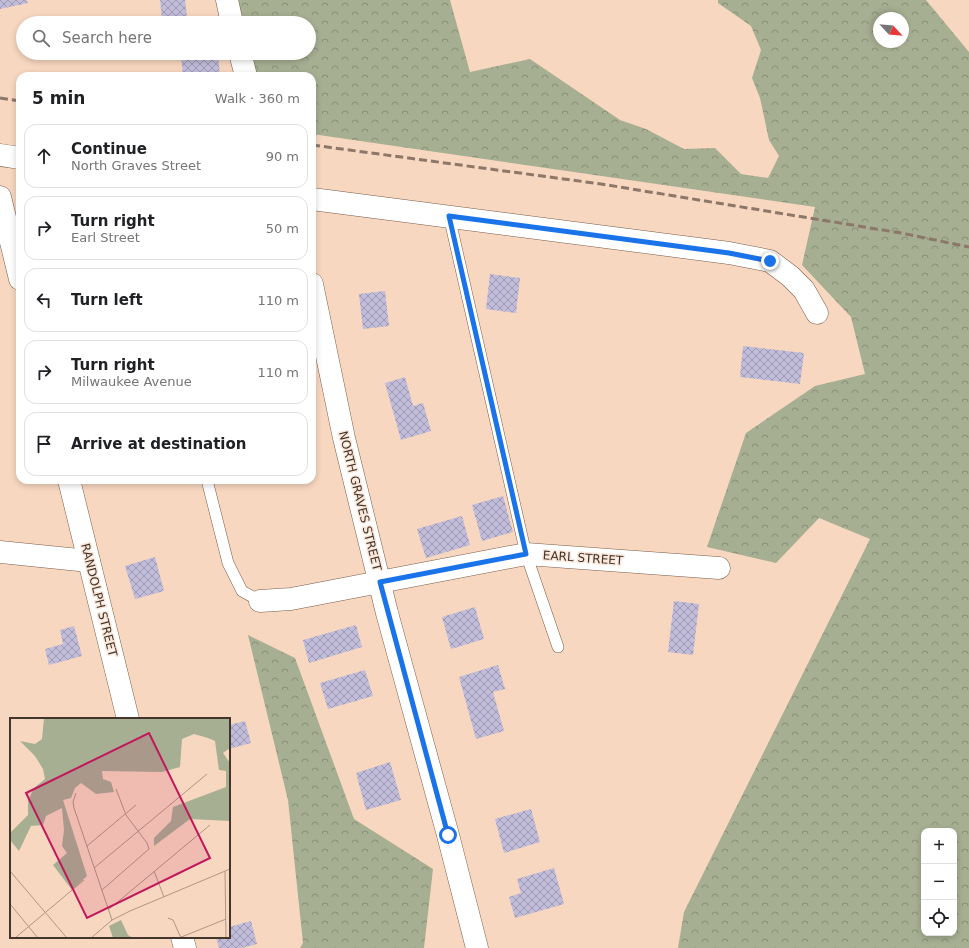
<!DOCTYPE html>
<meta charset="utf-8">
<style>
body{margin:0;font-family:"DejaVu Sans",sans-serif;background:#f6f6f6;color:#202124}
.controls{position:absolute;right:12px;bottom:12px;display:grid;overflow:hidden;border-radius:8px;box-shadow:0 2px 6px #0003}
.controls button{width:36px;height:36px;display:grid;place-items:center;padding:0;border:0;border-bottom:1px solid #e0e0e0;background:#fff;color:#202124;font:20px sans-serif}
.compass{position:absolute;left:873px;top:12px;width:36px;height:36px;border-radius:50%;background:#fff;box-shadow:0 2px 6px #0003;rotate:116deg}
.stop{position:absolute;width:12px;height:12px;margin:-9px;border:3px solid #1a73e8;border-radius:50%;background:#fff}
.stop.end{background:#1a73e8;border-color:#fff;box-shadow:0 1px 4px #0008}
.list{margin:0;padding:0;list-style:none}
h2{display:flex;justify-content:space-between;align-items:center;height:52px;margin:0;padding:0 16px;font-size:17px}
h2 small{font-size:13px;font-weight:400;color:#757577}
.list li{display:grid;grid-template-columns:26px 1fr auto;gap:12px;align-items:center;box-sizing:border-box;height:64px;margin:0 8px 8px;padding:0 8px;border:1px solid #e0e0e0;border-radius:12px}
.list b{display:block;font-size:15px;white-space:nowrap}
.list p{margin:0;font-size:13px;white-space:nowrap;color:#757577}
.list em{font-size:13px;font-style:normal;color:#757577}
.icon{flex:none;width:22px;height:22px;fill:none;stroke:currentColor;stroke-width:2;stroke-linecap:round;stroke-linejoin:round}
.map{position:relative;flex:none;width:969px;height:948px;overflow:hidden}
.search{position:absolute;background:#fff;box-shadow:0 2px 6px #0003;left:16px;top:16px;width:300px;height:44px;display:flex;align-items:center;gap:10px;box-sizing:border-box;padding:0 14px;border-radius:22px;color:#757577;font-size:15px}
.panel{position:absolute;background:#fff;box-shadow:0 2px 6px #0003;left:16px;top:72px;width:300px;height:412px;border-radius:12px}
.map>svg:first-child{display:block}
</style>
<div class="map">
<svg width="969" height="948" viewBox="0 0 969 948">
<defs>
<pattern id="forest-crowns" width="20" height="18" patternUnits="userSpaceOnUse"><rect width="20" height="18" fill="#a6af92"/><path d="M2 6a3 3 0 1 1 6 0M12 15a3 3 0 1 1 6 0" fill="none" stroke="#898f77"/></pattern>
<pattern id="building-cross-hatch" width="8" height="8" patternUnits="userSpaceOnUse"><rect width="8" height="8" fill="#c1bcda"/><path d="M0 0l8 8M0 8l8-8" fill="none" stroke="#9e9ab1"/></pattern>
</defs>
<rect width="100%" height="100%" fill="#f8d7c0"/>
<g fill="url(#forest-crowns)" fill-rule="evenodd">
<path d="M227,0H450L470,72L530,59L620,120L646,129L684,149L715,148L741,174L768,178L779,156L769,140L760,98L752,78L761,50L751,26L718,3V0H926L969,52V948H678L684,912L870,539L819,518L776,563L707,547L746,433L815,386L865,374L851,317L802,265L815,207L312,134V76H246L240,53H309V23H232ZM879,18H903V42H879ZM924,831H954V933H924Z"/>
<path d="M248,635L295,658L354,819L433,869L424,948H300L303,943L288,800Z"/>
</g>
<g fill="url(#building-cross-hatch)">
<path d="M0,0H27L28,3L0,9Z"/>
<path d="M160,0H185L187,17L162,19Z"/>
<path d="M218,53L220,76H183L181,57Z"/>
<path d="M490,274L520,278L516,313L486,309Z"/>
<path d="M385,291L389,326L363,329L359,294Z"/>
<path d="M743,346L804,353L800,384L740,377Z"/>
<path d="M405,377L413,406L423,403L431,431L401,440L385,383Z"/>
<path d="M503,496L513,532L482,541L472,505Z"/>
<path d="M462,516L470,545L426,558L417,529Z"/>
<path d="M155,557L164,591L135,599L125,566Z"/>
<path d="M674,601L699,604L693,655L668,652Z"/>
<path d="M475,607L484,639L451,649L442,617Z"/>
<path d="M356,625L362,647L309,663L303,640Z"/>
<path d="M74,626L82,656L49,665L45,649L63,644L60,630Z"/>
<path d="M498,665L505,689L493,692L504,731L476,739L459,677Z"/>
<path d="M365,670L373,696L328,709L320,683Z"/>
<path d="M245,721L251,743L229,749V725Z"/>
<path d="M390,762L401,800L366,810L356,773Z"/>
<path d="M531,809L540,842L504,853L495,819Z"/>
<path d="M554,868L564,904L515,918L509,897L521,893L517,879Z"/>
<path d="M251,921L257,944L242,948H219L216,937H229V927Z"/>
</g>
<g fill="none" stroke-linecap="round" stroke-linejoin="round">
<defs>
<g id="lane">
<path d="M449,216L526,554L558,647"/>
<path d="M207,480L228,563L242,591L260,601"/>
</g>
<g id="street">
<path d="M227,0L232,23"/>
<path d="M240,53L246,76"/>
<path d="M0,155L20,158"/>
<path d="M0,197L20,279"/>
<path d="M312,199L729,253L770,261L790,276L804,290L817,313"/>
<path d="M312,284L344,438L387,613L448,835L477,948"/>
<path d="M69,480L128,719"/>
<path d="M0,552L89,561"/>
<path d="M260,601L291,599L526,554L719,568"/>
<path d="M182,937L185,948"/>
</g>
</defs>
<use href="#lane" stroke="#795d48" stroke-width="12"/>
<use href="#street" stroke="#795d48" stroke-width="23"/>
<use href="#lane" stroke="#fff" stroke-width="11"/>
<use href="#street" stroke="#fff" stroke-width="22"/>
<g stroke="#8d7769" stroke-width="3" stroke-dasharray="8 4" stroke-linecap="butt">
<path d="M0,98L20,101"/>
<path d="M312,145L601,184L901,233L969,247"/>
</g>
</g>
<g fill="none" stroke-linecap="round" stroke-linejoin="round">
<path stroke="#1a73e8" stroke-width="5" d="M448,835L380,582L526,554L449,216L729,253L770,261"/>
</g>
<g text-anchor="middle" stroke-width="3" stroke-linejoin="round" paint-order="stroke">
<g font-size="12" fill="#42352c" stroke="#fbe7d9">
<text transform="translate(360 501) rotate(76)" y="4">NORTH GRAVES STREET</text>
<text transform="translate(583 558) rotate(4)" y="4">EARL STREET</text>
<text transform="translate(99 600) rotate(76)" y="4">RANDOLPH STREET</text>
</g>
</g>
<g transform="translate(10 718)">
<rect width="220" height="220" fill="#f8d7c0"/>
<path d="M34,0H220V30L213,35L220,45V103L180,101L144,128V120L161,103L163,89L216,69V53L209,52L205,23L198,20L184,16L172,21L170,49L152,54L92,53L93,61L101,64L104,74L86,76L71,65L65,70L61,80L53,82L77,158L62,172L43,147L57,135L52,128L54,112L52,90L36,98L33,107L21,108L9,133L0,122V115L18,97V83L24,70L35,61L33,51L25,38L10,23L25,26L32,21ZM111,202L118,217L123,220H103L99,208Z" fill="#a6af92"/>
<path fill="none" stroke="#af9685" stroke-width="1" d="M66,75L63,84L64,90L102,202M77,128L126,87M84,150L197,56M0,153L57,220M144,153L154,179M215,153L216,220M92,172L139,131L137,125L116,97L106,71M0,186L28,220M98,192L200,107M158,200L163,202L171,220M5,220L74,162M81,220L102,202L120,193L220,151M169,220L216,201"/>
<path fill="#c2185b" fill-opacity="0.15" stroke="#c2185b" stroke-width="2" d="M139,15L200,140L77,200L16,75Z"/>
<rect width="220" height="220" fill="none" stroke="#42352c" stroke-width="2"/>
</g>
</svg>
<div class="controls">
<button>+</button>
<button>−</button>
<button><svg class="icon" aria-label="locate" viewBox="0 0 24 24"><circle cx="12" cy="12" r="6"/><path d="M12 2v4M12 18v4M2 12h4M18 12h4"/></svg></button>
</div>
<svg class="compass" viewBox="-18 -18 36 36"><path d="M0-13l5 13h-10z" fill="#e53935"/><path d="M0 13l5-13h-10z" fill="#757577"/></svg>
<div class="stop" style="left:448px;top:835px"></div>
<div class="stop end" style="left:770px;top:261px"></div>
<div class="search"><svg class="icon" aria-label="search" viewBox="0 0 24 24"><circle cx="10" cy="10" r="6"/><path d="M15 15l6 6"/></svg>Search here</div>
<section class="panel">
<h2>5 min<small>Walk · 360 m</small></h2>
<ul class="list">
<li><svg class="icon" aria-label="ahead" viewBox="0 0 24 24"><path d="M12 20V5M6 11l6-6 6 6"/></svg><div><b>Continue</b><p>North Graves Street</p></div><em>90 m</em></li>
<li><svg class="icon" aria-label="right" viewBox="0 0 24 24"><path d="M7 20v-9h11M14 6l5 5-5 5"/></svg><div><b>Turn right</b><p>Earl Street</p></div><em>50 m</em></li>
<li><svg class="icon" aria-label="left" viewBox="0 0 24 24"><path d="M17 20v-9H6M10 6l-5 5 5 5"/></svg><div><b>Turn left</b></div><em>110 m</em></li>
<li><svg class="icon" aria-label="right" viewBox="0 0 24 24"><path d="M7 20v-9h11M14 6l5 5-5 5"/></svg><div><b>Turn right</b><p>Milwaukee Avenue</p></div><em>110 m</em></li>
<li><svg class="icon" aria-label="arrive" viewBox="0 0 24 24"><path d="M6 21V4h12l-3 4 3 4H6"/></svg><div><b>Arrive at destination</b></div></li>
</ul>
</section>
</div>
